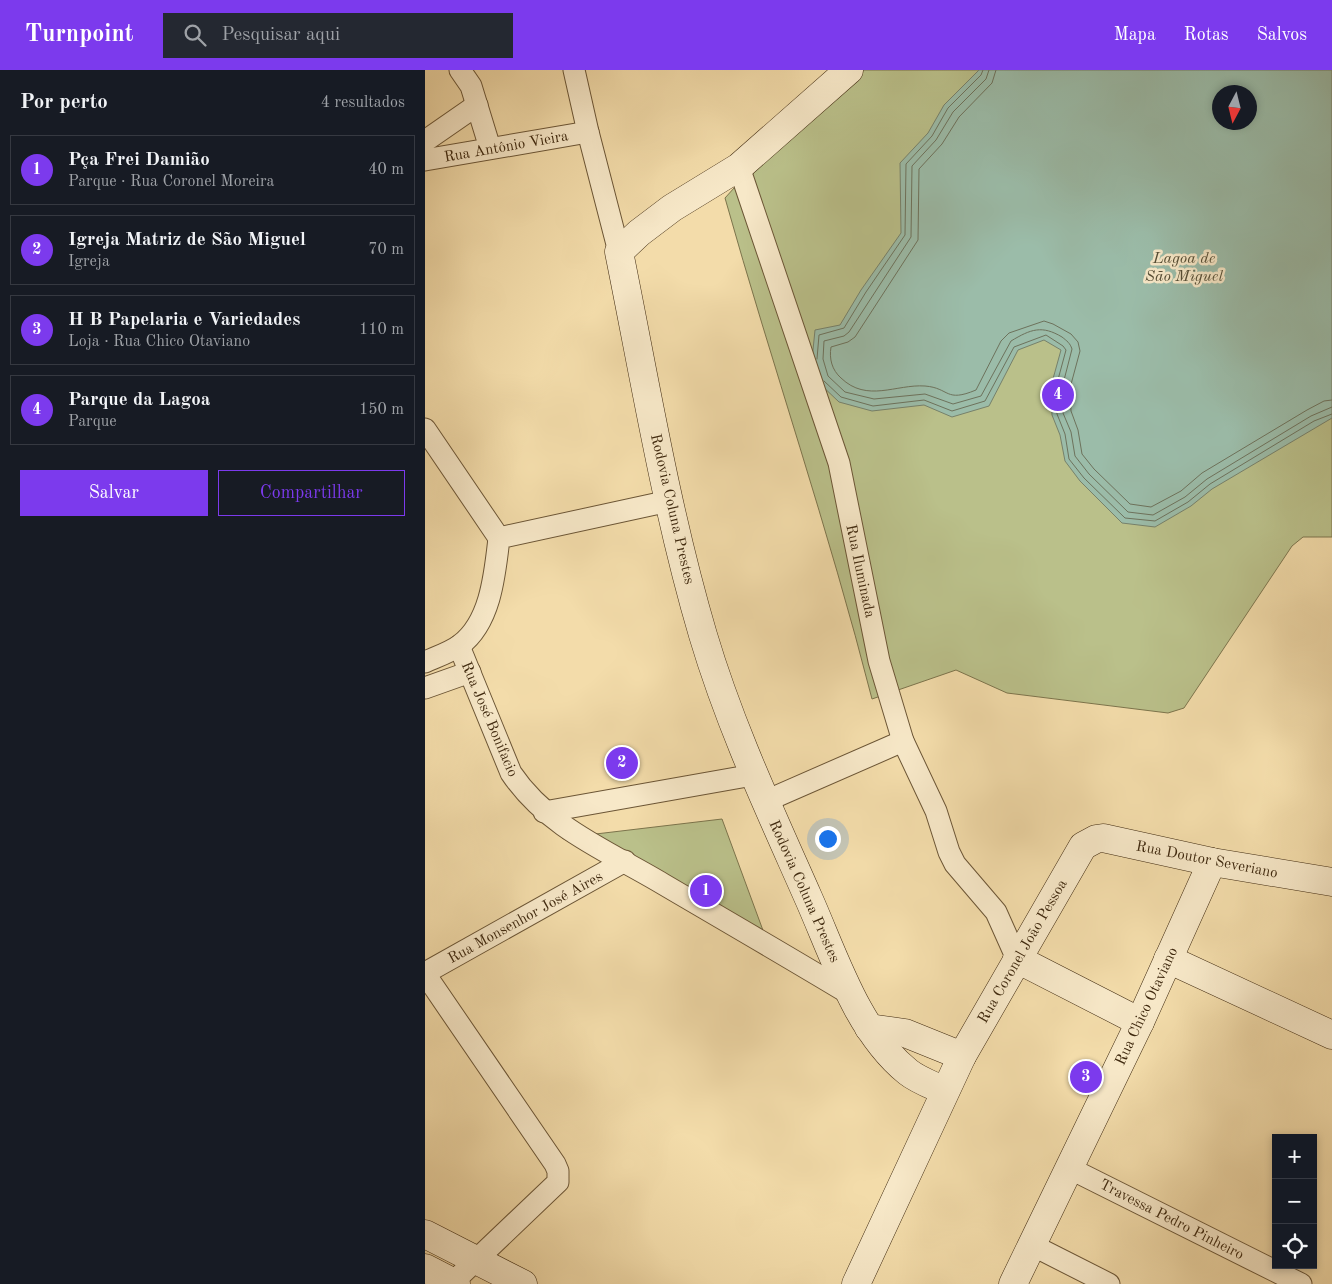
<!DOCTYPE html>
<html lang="pt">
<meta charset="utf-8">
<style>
body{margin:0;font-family:"Old Standard TT",serif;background:#242831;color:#f1f3f6}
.controls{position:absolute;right:15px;bottom:15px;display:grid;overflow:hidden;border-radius:0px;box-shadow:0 2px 8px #0003}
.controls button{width:45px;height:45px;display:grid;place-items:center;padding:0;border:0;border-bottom:1px solid #363941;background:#171b24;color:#f1f3f6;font:25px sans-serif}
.compass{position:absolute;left:787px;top:15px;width:45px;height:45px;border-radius:50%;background:#171b24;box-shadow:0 2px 8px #0003;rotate:187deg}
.you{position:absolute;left:402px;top:768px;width:18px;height:18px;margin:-12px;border:4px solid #fff;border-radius:50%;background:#1a73e8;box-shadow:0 0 0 8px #1a73e833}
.badge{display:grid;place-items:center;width:32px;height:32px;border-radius:50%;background:#7c3aed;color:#fff;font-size:16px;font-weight:700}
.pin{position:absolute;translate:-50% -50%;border:2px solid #fff;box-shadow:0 1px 5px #0006}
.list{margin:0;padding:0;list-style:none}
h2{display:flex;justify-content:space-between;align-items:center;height:65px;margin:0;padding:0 20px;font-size:21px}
h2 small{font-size:16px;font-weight:400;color:#9ea1a6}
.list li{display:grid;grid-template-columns:32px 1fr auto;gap:15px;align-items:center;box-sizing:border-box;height:70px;margin:0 10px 10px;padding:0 10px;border:1px solid #363941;border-radius:0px}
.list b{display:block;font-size:19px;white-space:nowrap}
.list p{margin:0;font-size:16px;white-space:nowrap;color:#9ea1a6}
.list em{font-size:16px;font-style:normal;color:#9ea1a6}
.actions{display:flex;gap:10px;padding:15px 20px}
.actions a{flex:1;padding:11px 0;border:1px solid #7c3aed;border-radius:0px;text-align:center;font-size:18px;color:#7c3aed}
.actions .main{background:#7c3aed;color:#fff}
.icon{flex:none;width:28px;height:28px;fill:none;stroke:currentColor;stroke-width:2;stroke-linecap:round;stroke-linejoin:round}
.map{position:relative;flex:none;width:907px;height:1214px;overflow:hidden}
header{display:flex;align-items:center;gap:30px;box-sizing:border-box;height:70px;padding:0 25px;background:#7c3aed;color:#fff}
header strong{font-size:24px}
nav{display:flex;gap:28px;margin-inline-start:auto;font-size:18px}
.search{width:350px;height:45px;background:#242831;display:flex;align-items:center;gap:12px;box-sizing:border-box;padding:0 18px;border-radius:0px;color:#9ea1a6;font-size:19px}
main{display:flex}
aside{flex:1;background:#171b24}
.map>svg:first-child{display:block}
</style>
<header>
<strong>Turnpoint</strong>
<div class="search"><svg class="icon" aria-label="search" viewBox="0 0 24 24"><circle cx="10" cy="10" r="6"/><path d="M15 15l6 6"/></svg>Pesquisar aqui</div>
<nav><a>Mapa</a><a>Rotas</a><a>Salvos</a></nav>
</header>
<main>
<aside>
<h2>Por perto<small>4 resultados</small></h2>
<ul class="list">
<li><span class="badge">1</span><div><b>Pça Frei Damião</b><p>Parque · Rua Coronel Moreira</p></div><em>40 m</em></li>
<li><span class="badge">2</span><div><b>Igreja Matriz de São Miguel</b><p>Igreja</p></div><em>70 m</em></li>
<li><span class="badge">3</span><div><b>H B Papelaria e Variedades</b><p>Loja · Rua Chico Otaviano</p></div><em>110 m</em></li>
<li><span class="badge">4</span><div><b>Parque da Lagoa</b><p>Parque</p></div><em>150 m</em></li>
</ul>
<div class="actions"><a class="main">Salvar</a><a>Compartilhar</a></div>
</aside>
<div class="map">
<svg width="907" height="1214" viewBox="0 0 907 1214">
<rect width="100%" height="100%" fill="#f3dcaa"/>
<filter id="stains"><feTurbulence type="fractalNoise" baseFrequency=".004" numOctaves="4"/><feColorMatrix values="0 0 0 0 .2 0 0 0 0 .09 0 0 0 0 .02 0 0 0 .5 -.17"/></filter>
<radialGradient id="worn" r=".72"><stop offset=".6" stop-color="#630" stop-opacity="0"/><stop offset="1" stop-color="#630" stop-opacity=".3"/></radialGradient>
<g fill="#bac08a" stroke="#7c744c" fill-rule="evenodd">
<path d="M416,0H907V467H878L867,476L759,638L743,643L582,623L531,600L447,629C404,460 347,295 300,128ZM794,22H824V52H794Z"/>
<path d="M297,749L343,874L137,768Z"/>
</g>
<path fill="#9bbca9" stroke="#76816b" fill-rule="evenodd" d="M554,0H907V348L787,419L766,436L730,457L697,453L655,411L640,391L635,365L627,345L626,316L636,280L619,270L593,280L564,336L527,347L499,335L447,341L414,332L393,312L387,290L390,260L415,255L436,220L476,163L475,93L503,63L519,35ZM794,22H824V52H794Z"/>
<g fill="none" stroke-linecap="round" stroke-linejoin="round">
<g stroke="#6d725c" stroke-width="1">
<path d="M564,0L561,9L528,42L511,70L487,96L486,167L424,262L419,266L399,271L398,289L403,306L420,322L449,329L500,324L528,334L556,326L586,271C606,259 617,255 637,267C642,271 645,273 647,279L637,318L638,343L646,362L650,386L664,404L703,442L728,445L760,427L782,409L886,346L907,337"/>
<path d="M571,0L567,13L534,47L517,74L494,99L493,170L430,267L423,272L406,277C404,289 407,300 416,308C442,333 471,314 500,316C525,318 520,333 551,320L576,271L584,263L619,251L628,254L646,264L653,272L655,281L645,318L646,341L653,360L657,384L669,399L705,434L726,437L756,421L777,403L882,340L899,331L907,330"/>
<path d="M392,289L394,265L419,258L441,222L480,165L481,94L507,66L523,38L556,5L558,0"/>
<path d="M399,311L416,327L448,336L499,330L527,341L560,331L589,277L621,265L638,276L641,280L631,317L632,344L640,364L644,389L659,408L700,448L730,451L763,432L785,414L889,351L907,344"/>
</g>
<defs>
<g id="street">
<path d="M35,0L46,16L65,78"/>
<path d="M149,0L163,62L194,182"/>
<path d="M0,71L52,35"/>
<path d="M0,90L163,62"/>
<path d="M314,97L414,393L454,591L478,671L511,741L524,782L530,794L571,842L592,889"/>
<path d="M0,359L74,468"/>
<path d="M34,576L86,703C123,758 183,781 238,814C301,851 365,888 428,926"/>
<path d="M0,592C11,587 26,582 35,575C66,552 70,503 74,468L244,431"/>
<path d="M0,618L45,602"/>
<path d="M341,731L478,671"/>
<path d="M119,742L328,705"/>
<path d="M0,903L200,791"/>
<path d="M0,904L130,1094L133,1101V1112L26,1214"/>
<path d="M644,1098L876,1214"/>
<path d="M605,1174L684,1214"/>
</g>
<g id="secondary">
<path d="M424,0L314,97L247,138L214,163L194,182C220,310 241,440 278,565C305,656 345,741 383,827C409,885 432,961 483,1002C493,1010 507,1015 520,1021"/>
<path d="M592,889L715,952"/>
<path d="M743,889L907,965"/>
<path d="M444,958L480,963L537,986"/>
<path d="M0,1164L98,1214"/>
<path d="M0,1198L31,1214"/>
<path d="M431,1214L537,986L658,776L671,769L678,768L787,792L907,812"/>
<path d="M588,1214L715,952L787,792"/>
</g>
</defs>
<use href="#street" stroke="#6c5636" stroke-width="23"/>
<use href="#secondary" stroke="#3f290f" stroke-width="29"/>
<use href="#street" stroke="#f7e8c8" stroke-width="21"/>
<use href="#secondary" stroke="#f7e8c8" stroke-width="28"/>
</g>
<g text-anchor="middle" stroke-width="5" stroke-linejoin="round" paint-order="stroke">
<g font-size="15" fill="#3f290f" stroke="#f7e8c8">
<text transform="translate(81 76) rotate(-10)" y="5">Rua Antônio Vieira</text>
<text transform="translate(248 439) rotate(77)" y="5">Rodovia Coluna Prestes</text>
<text transform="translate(436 501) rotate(78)" y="5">Rua Iluminada</text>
<text transform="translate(65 649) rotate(67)" y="5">Rua José Bonifacio</text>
<text transform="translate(782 789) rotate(11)" y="5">Rua Doutor Severiano</text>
<text transform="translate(380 821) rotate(66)" y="5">Rodovia Coluna Prestes</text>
<text transform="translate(100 847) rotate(-29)" y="5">Rua Monsenhor José Aires</text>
<text transform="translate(597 881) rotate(-60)" y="5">Rua Coronel João Pessoa</text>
<text transform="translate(721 936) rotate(-65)" y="5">Rua Chico Otaviano</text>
<text transform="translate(747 1149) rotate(27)" y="5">Travessa Pedro Pinheiro</text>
</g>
<g font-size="16" font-style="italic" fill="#564e36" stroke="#f7e8c8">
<text x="759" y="193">Lagoa de<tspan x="759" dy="18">São Miguel</tspan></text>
</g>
</g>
<rect width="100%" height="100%" filter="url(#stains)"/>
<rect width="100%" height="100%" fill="url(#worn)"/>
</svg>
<div class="controls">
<button>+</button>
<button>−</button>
<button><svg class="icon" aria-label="locate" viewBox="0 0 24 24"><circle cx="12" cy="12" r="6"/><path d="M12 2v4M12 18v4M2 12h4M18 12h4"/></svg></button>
</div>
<svg class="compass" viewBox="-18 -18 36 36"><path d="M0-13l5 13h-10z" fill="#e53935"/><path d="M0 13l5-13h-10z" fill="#9ea1a6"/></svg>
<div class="you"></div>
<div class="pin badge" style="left:281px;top:821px">1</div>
<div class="pin badge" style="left:197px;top:693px">2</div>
<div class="pin badge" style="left:661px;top:1007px">3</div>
<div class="pin badge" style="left:633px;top:325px">4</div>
</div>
</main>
